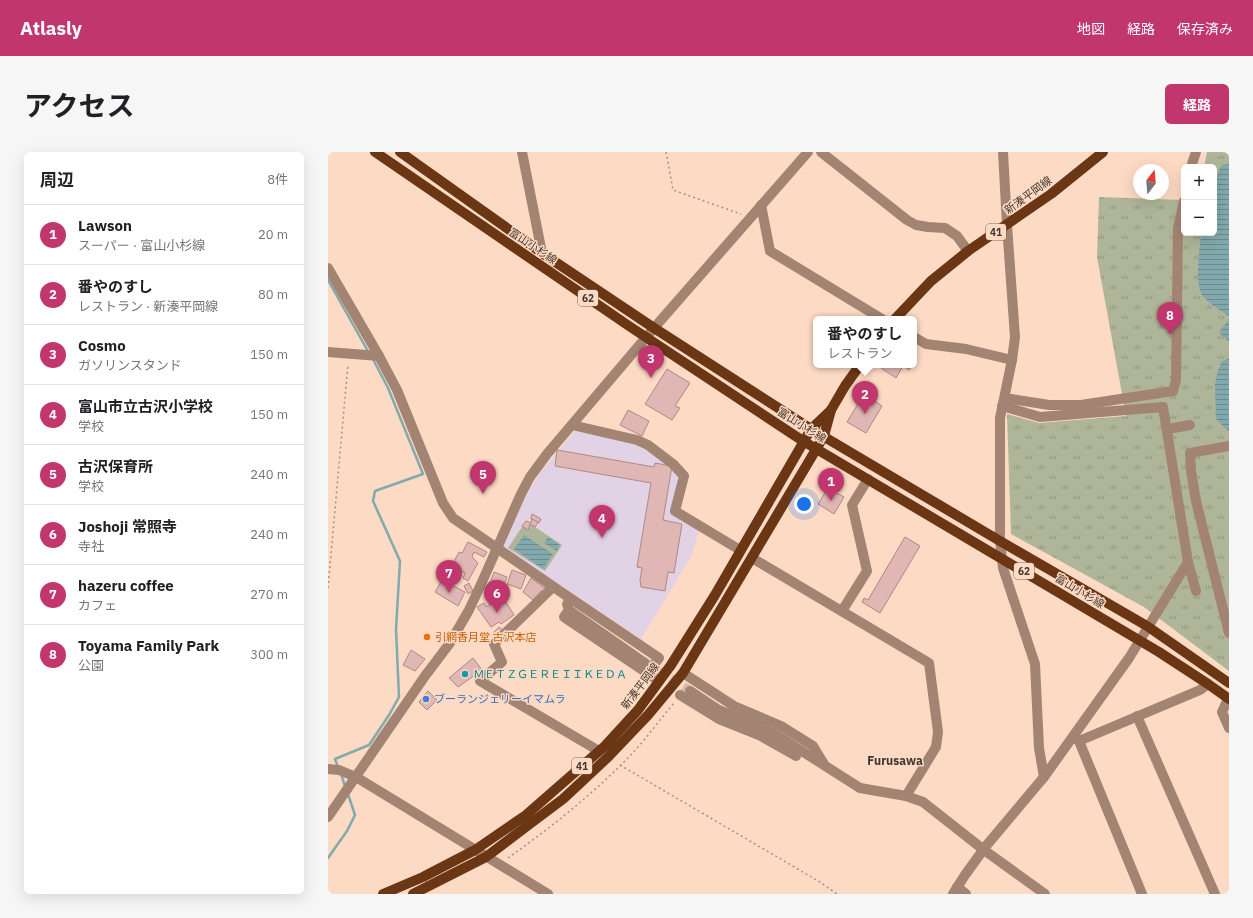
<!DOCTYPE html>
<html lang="ja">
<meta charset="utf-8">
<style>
body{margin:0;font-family:"IBM Plex Sans","Noto Sans JP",sans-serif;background:#f6f6f6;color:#202124}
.controls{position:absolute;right:12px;top:12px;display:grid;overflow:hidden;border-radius:6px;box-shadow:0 4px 16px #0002}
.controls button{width:36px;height:36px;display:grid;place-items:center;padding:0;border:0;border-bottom:1px solid #e0e0e0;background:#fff;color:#202124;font:20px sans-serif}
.compass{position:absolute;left:805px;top:12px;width:36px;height:36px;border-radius:50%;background:#fff;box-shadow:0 4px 16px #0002;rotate:16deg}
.you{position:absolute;left:476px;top:352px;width:14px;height:14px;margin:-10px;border:3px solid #fff;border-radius:50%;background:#1a73e8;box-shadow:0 0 0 6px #1a73e833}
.badge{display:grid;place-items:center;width:26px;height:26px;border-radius:50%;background:#c1366c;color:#fff;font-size:13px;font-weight:700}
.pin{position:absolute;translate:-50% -33px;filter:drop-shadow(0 1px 2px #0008)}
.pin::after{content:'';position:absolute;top:21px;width:14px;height:12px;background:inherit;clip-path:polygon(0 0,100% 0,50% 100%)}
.popup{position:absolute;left:485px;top:164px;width:104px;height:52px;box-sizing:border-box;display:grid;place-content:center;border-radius:6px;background:#fff;filter:drop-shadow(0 1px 3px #0005);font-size:13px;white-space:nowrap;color:#757577}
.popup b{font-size:15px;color:#202124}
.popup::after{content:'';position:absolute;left:50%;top:100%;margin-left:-8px;border:8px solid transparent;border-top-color:#fff}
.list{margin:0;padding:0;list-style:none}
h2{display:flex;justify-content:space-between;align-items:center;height:52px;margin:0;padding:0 16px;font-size:17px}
h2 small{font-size:13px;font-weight:400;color:#757577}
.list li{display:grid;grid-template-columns:26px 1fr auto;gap:12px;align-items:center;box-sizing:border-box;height:60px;padding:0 16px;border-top:1px solid #e0e0e0}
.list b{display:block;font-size:15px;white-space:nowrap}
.list p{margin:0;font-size:13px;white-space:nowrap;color:#757577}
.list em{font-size:13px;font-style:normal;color:#757577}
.map{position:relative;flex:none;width:901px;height:742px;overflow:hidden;border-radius:6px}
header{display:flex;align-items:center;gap:24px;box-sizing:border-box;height:56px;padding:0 20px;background:#c1366c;color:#fff}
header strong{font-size:19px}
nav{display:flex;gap:22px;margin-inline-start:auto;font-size:14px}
.intro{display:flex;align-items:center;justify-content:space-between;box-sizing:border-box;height:96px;padding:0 24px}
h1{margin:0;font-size:28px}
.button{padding:10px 18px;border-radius:6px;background:#c1366c;color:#fff;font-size:14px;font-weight:700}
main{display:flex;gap:24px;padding:0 24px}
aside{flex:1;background:#fff;border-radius:6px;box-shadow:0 4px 16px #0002}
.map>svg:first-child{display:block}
</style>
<header>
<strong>Atlasly</strong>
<nav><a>地図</a><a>経路</a><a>保存済み</a></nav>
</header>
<div class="intro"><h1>アクセス</h1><a class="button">経路</a></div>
<main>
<aside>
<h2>周辺<small>8件</small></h2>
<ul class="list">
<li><span class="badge">1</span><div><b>Lawson</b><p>スーパー · 富山小杉線</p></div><em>20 m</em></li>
<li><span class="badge">2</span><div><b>番やのすし</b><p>レストラン · 新湊平岡線</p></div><em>80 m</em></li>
<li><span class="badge">3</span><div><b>Cosmo</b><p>ガソリンスタンド</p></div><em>150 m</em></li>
<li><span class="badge">4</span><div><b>富山市立古沢小学校</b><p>学校</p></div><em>150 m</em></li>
<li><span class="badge">5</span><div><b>古沢保育所</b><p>学校</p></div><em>240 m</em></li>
<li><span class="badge">6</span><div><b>Joshoji 常照寺</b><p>寺社</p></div><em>240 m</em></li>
<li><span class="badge">7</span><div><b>hazeru coffee</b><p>カフェ</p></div><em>270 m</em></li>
<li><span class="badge">8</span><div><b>Toyama Family Park</b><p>公園</p></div><em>300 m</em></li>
</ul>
</aside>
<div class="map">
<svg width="901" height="742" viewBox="0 0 901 742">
<defs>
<pattern id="park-tufts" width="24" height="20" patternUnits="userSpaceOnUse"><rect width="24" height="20" fill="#afb598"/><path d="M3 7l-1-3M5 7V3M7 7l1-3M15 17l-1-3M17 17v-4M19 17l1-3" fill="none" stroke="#90947c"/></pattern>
<pattern id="water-rules" width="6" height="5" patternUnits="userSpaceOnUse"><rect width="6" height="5" fill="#82aaac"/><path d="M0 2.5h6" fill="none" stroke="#6c8b8c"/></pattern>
</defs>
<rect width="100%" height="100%" fill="#fcdac4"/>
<path fill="#e1d2e5" d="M249,276L316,292L352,323L343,360L371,378L364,403L313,487L175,395L199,341L212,321Z"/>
<path fill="url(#park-tufts)" d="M879,0H901V519L816,455L683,382L679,262L711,271L798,264L769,105L771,45L856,48V81H886V15H876Z"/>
<path fill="#afb598" d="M198,369L234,393L217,419L180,396Z"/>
<g fill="url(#water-rules)">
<path d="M901,12V164C894,160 879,150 874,143C866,127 872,98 873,81H886C886,59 882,33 894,13Z"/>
<path d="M901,167V190L891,180Z"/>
<path d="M901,204V279L897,276L888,267L887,232L890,218L894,209L900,207Z"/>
<path d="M196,383L225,402L215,417L186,397Z"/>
<path d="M220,385L232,393L229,399L216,391Z"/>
</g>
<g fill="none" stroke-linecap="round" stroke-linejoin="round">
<g stroke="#82aaac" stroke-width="2.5">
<path d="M0,128L41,201"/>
<path d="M10,615L7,607L41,593L61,563L71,545L68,477L72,409L45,349L47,339L95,322L60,236L45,207"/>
<path d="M13,622L17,634"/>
<path d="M0,706L19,679L27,663L20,642"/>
</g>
</g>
<g fill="#e0b7b4" stroke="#af8885">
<path d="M555,213H585L581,218L575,214L568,226L553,216Z"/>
<path d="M339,217L362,231L347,254L352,256L344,268L317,252Z"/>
<path d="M539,237L548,242L544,247L554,254L538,281L519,270Z"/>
<path d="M300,258L321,269L314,284L292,273Z"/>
<path d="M229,298L326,315L327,311L344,314L335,368L354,372L346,421L340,420L337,439L313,435L312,428L314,416L309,415L323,331L227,314Z"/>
<path d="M500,336L516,345L506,362L490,352Z"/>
<path d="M204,362L213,367L211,371L203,367Z"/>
<path d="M204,367L210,370L207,375L202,372L200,378L194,374L198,369L203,371Z"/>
<path d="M577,385L592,394L552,461L534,450L536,446L540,448Z"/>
<path d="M140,390L159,400L156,405L146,400L144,405L150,411L140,429L135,426L137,421L123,415L131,400L134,401Z"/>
<path d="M184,418L198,423L193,437L179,432Z"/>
<path d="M166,420L179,425L176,432L163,428Z"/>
<path d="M203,426L218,437L215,440L213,439L205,448L195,440Z"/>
<path d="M114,428L137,440L130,454L107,440Z"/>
<path d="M162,429L173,434L171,440L159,435Z"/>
<path d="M141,431L145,439L140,442L136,434Z"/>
<path d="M174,444L186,463L173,472L171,470L163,475L149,455L156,451L158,455Z"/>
<path d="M171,475L176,479L168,486L164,482Z"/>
<path d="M83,498L97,507L87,519L75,513Z"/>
<path d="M145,506L154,518L130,535L121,526Z"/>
<path d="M100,539L109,548L99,558L91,550Z"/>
</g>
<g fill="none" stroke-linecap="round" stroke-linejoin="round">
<path stroke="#d7b9a6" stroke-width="10" stroke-dasharray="10 5" stroke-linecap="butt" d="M317,511L362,539"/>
<g stroke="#aa9181" stroke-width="1.5" stroke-dasharray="2 3" stroke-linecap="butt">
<path d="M338,0L345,38L413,62"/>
<path d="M0,436L20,212"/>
<path d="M292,613L492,730L509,742"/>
<path d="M180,706C221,677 261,645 297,609C315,591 330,570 346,551"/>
</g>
<g stroke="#a38472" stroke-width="10">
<path d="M194,0L214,101"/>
<path d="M493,0L579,68L588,73L600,75L617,76L629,84L640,99"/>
<path d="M675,0L679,73L687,185L684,208L672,266V389L675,416L707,512L711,596L716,625"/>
<path d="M863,15L868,0"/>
<path d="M433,53L442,99L554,167"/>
<path d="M0,116L51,204L69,238L115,351L125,366L236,442L331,506L319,522"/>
<path d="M586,185L598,192L638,197L684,208"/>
<path d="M0,200L51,204"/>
<path d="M677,246L721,253H753L845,239L848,228L850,76L856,49"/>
<path d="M674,254L712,265L835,255L860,410L868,439"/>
<path d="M244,273L309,288L320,293L345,312L356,324L347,359L412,398"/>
<path d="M840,277L862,273"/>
<path d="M901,294L862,301L863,319L868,349L901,481"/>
<path d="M424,406L601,511L610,580L608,595L578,644"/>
<path d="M225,435L166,492L174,510L152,529L271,599"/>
<path d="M239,452L241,458L317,511"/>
<path d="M241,458L236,465L331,529"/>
<path d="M514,459L539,419L524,353L540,327"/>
<path d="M355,521L406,554L453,574L485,594L496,612"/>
<path d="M362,539L389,557L447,582L532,636L578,644L595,650L656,698L717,742"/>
<path d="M352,543L391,567L431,583L468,604"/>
<path d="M900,547L894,560L901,576"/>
<path d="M809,564L887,742"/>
<path d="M746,584L751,589L814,742"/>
<path d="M751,589L872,538L880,532"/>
<path d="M0,617L11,618L28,625L220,742"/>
<path d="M0,665L97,524L122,491L141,458L154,430L193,342L202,325L219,302L326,176L480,0"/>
<path d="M629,735L638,742"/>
<path d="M625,742L637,723L658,694L716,625L801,506L860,410"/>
</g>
<g stroke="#6a3613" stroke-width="10">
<path d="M47,0L301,174L475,289L831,500L880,532L901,547"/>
<path d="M72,0L214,101L326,176L483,277L672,389L819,474L901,531"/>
<path d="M567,167L603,129L640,99L723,42L775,0"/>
<path d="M55,742L95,725L147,698L198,663L277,594L310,558L343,513L387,443L483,277L503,258"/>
<path d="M85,742L158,705L203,671L235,647L279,606L320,563L355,521L496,284L503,258L517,234L532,213"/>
</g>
</g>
<circle fill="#e8710a" stroke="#fcdac4" stroke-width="1.5" cx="99" cy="485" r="4"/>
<circle fill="#0f9aa8" stroke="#fcdac4" stroke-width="1.5" cx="137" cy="522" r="4"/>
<circle fill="#3f7fe0" stroke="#fcdac4" stroke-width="1.5" cx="98" cy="547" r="4"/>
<g text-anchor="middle" stroke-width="3" stroke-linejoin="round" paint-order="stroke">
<g fill="#fcdac4" stroke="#7c685b" stroke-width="1">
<rect x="658" y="72" width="20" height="16" rx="3"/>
<rect x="250" y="138" width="20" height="16" rx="3"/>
<rect x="686" y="411" width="20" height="16" rx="3"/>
<rect x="244" y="606" width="20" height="16" rx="3"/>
</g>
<g font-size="10" font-weight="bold" fill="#45372e">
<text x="668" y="84">41</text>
<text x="260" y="150">62</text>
<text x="696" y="423">62</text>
<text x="254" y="618">41</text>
</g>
<g font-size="11" fill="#45372e" stroke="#fcdac4">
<text transform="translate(700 43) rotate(-36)" y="4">新湊平岡線</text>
<text transform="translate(205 94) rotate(34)" y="4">富山小杉線</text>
<text transform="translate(474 273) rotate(32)" y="4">富山小杉線</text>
<text transform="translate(752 439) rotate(31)" y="4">富山小杉線</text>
<text transform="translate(312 534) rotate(-53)" y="4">新湊平岡線</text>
</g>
<g font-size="11" fill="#c56008" stroke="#fcdac4" text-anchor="start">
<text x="107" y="489">引網香月堂 古沢本店</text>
</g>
<g font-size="11" fill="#0d838f" stroke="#fcdac4" text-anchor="start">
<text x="145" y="526">ＭＥＴＺＧＥＲＥＩＩＫＥＤＡ</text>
</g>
<g font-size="11" fill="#366cbe" stroke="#fcdac4" text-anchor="start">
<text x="106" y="551">ブーランジェリーイマムラ</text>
</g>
<g font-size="12" font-weight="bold" fill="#45372e" stroke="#fcdac4">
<text x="567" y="613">Furusawa</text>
</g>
</g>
</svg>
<div class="controls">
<button>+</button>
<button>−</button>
</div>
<svg class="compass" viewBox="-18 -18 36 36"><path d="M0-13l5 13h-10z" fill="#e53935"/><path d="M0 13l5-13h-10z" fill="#757577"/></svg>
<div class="you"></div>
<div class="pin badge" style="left:503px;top:349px">1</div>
<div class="pin badge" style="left:537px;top:262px">2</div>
<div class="popup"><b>番やのすし</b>レストラン</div>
<div class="pin badge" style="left:323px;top:226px">3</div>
<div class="pin badge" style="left:274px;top:386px">4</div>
<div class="pin badge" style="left:155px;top:342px">5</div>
<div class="pin badge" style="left:169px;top:461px">6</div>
<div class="pin badge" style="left:121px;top:441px">7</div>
<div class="pin badge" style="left:842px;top:183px">8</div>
</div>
</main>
